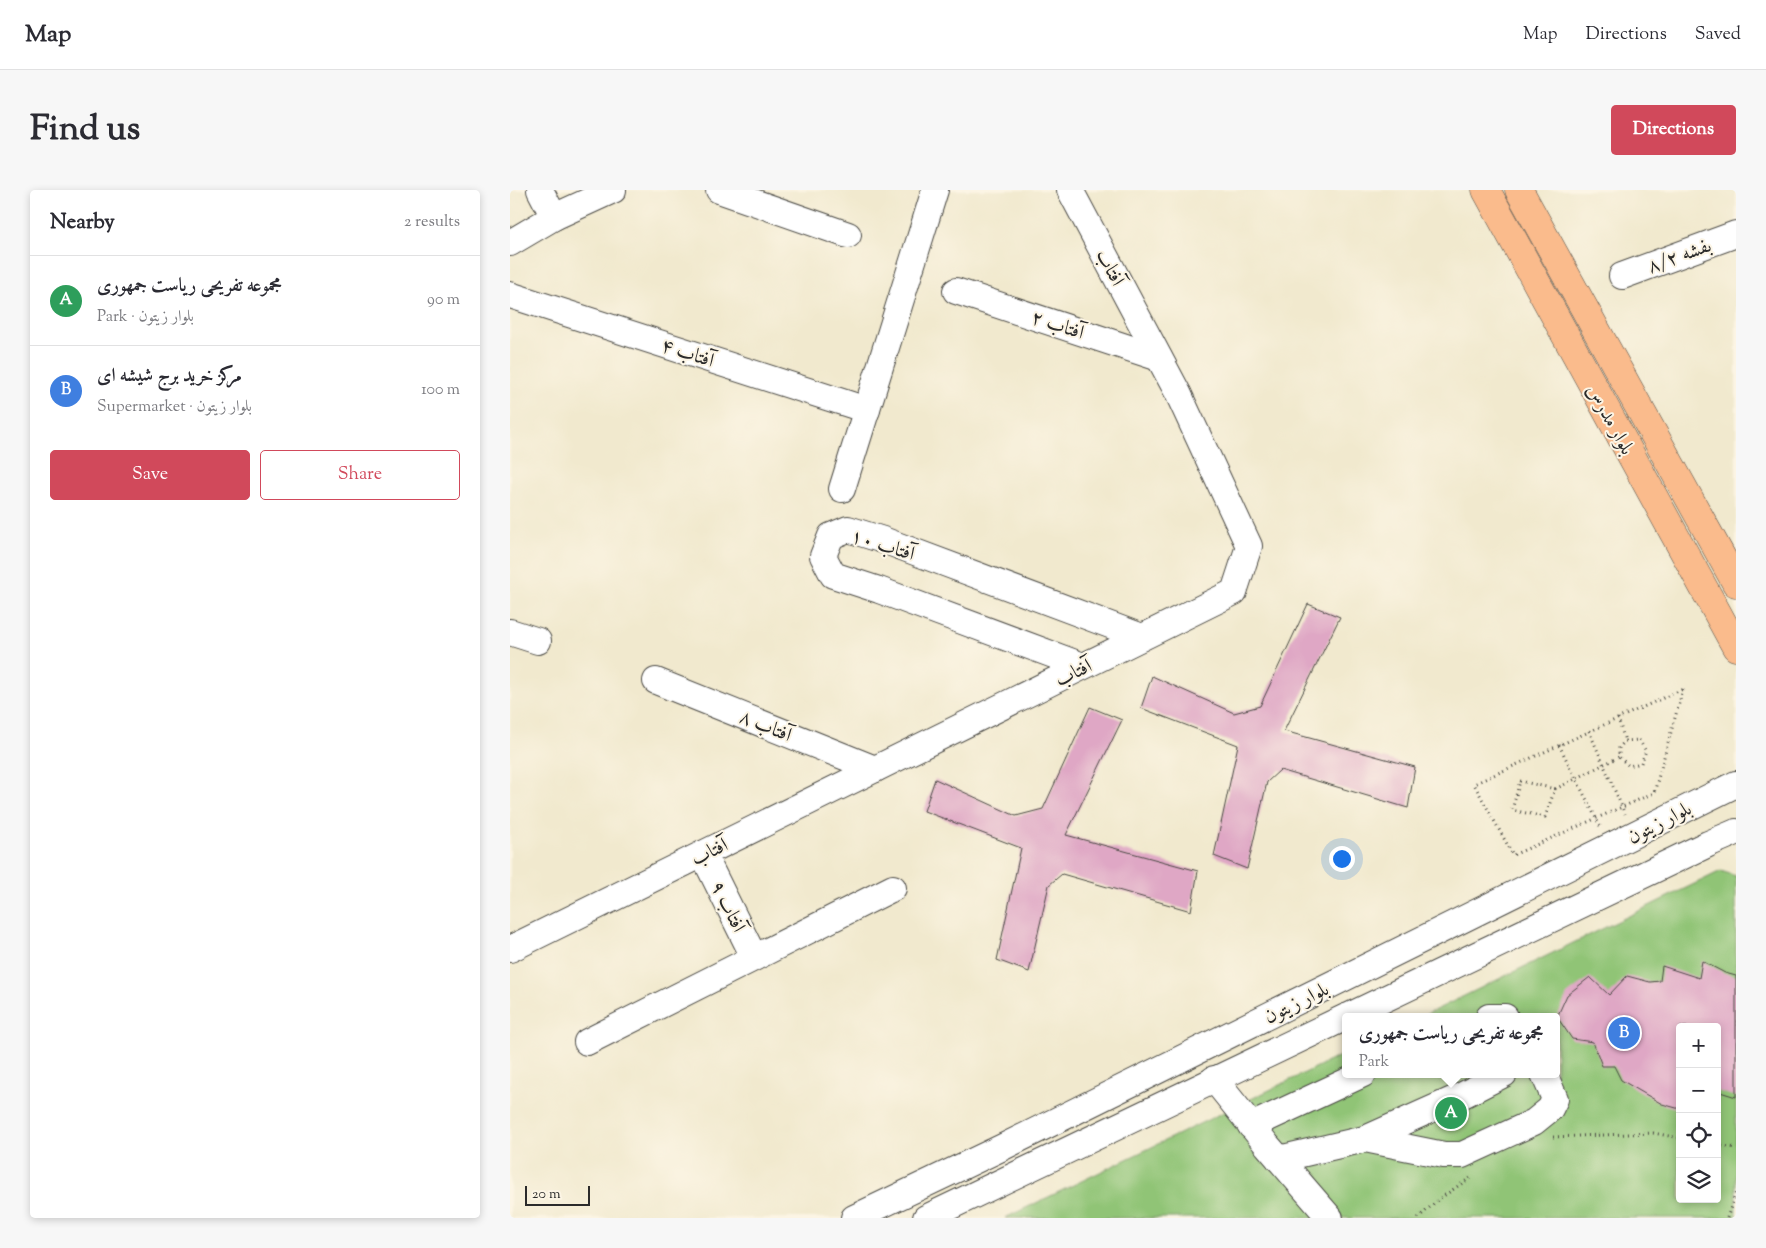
<!DOCTYPE html>
<meta charset="utf-8">
<style>
body{margin:0;font-family:"Sorts Mill Goudy",Amiri,serif;background:#f7f7f7;color:#2b2b33}
.controls{position:absolute;right:15px;bottom:15px;display:grid;overflow:hidden;border-radius:5px;box-shadow:0 2px 8px #0003}
.controls button{width:45px;height:45px;display:grid;place-items:center;padding:0;border:0;border-bottom:1px solid #e1e1e2;background:#fff;color:#2b2b33;font:25px sans-serif}
.scale{position:absolute;left:15px;bottom:12px;width:65px;box-sizing:border-box;padding-left:5px;border:2px solid #2b2b2b;border-top:0;font-size:14px;line-height:18px;white-space:nowrap;color:#2b2b2b;-webkit-text-stroke:4px #fcf5e5;paint-order:stroke}
.you{position:absolute;left:831px;top:668px;width:18px;height:18px;margin:-12px;border:4px solid #fff;border-radius:50%;background:#1a73e8;box-shadow:0 0 0 8px #1a73e833}
.badge{display:grid;place-items:center;width:32px;height:32px;border-radius:50%;background:#d1495b;color:#fff;font-size:16px;font-weight:700}
.pin{position:absolute;translate:-50% -50%;border:2px solid #fff;box-shadow:0 1px 5px #0006}
.popup{position:absolute;left:832px;top:823px;width:218px;height:65px;box-sizing:border-box;display:grid;place-content:center;border-radius:5px;background:#fff;filter:drop-shadow(0 1px 4px #0005);font-size:16px;white-space:nowrap;color:#7c7c81}
.popup b{font-size:19px;color:#2b2b33}
.popup::after{content:'';position:absolute;left:50%;top:100%;margin-left:-10px;border:10px solid transparent;border-top-color:#fff}
.list{margin:0;padding:0;list-style:none}
h2{display:flex;justify-content:space-between;align-items:center;height:65px;margin:0;padding:0 20px;font-size:21px}
h2 small{font-size:16px;font-weight:400;color:#7c7c81}
.list li{display:grid;grid-template-columns:32px 1fr auto;gap:15px;align-items:center;box-sizing:border-box;height:90px;padding:0 20px;border-top:1px solid #e1e1e2}
.list b{display:block;font-size:19px;white-space:nowrap}
.list p{margin:0;font-size:16px;white-space:nowrap;color:#7c7c81}
.list em{font-size:16px;font-style:normal;color:#7c7c81}
.actions{display:flex;gap:10px;padding:15px 20px}
.actions a{flex:1;padding:11px 0;border:1px solid #d1495b;border-radius:5px;text-align:center;font-size:18px;color:#d1495b}
.actions .main{background:#d1495b;color:#fff}
.icon{flex:none;width:28px;height:28px;fill:none;stroke:currentColor;stroke-width:2;stroke-linecap:round;stroke-linejoin:round}
.map{position:relative;flex:none;width:1226px;height:1028px;overflow:hidden;border-radius:5px}
header{display:flex;align-items:center;gap:30px;box-sizing:border-box;height:70px;padding:0 25px;background:#fff;border-bottom:1px solid #e1e1e2}
header strong{font-size:24px}
nav{display:flex;gap:28px;margin-inline-start:auto;font-size:18px}
.intro{display:flex;align-items:center;justify-content:space-between;box-sizing:border-box;height:120px;padding:0 30px}
h1{margin:0;font-size:35px}
.button{padding:12px 22px;border-radius:5px;background:#d1495b;color:#fff;font-size:18px;font-weight:700}
main{display:flex;gap:30px;padding:0 30px}
aside{flex:1;background:#fff;border-radius:5px;box-shadow:0 2px 8px #0003}
.map>svg:first-child{display:block}
</style>
<header>
<strong>Map</strong>
<nav><a>Map</a><a>Directions</a><a>Saved</a></nav>
</header>
<div class="intro"><h1>Find us</h1><a class="button">Directions</a></div>
<main>
<aside>
<h2>Nearby<small>2 results</small></h2>
<ul class="list">
<li><span class="badge" style="background:#2e9e5b">A</span><div><b>مجموعه تفریحی ریاست جمهوری</b><p>Park · بلوار زیتون</p></div><em>90 m</em></li>
<li><span class="badge" style="background:#3f7fe0">B</span><div><b>مرکز خرید برج شیشه ای</b><p>Supermarket · بلوار زیتون</p></div><em>100 m</em></li>
</ul>
<div class="actions"><a class="main">Save</a><a>Share</a></div>
</aside>
<div class="map">
<svg width="1226" height="1028" viewBox="0 0 1226 1028">
<rect width="100%" height="100%" fill="#fcf5e5"/>
<filter id="ink" filterUnits="userSpaceOnUse"><feTurbulence type="fractalNoise" baseFrequency=".02" numOctaves="2"/><feDisplacementMap in="SourceGraphic" scale="10" xChannelSelector="R" yChannelSelector="G"/><feConvolveMatrix kernelMatrix="1 2 1 2 8 2 1 2 1" color-interpolation-filters="sRGB"/></filter>
<filter id="wash" filterUnits="userSpaceOnUse"><feTurbulence type="fractalNoise" baseFrequency=".0096" numOctaves="4" result="noise"/><feDisplacementMap in="SourceGraphic" scale="20" xChannelSelector="R" yChannelSelector="G"/><feGaussianBlur stdDeviation="1.12" result="paint"/><feColorMatrix in="noise" values="0 0 0 0 0 0 0 0 0 0 0 0 0 0 0 0 0 1.4 0 .05"/><feComposite in="paint" operator="in"/></filter>
<g filter="url(#wash)">
<rect width="100%" height="100%" fill="#f1e9ce"/>
<path fill="#90c476" stroke="#5e7850" fill-rule="evenodd" d="M1211,681L1226,686V1028H495L836,863V884H1046V827H911ZM1170,837H1207V1009H1170Z"/>
<g id="blocks">
<g fill="#dfa7c5">
<path d="M798,414L830,427L774,541L905,577L898,618L770,580L757,592L737,679L704,666L728,555L631,518L642,486L724,523L750,516Z"/>
<path d="M580,517L612,530L556,645L688,681L681,721L552,684L539,695L519,782L487,770L511,658L414,621L425,589L506,626L533,619Z"/>
<path d="M1192,771L1215,783L1226,786V907L1207,901V837H1170V919L1152,914L1111,890L1104,876H1092L1083,852L1062,849L1047,827L1057,805L1080,787L1099,805L1117,786L1140,792L1150,791L1152,776L1189,788Z"/>
</g>
</g>
</g>
<g filter="url(#ink)">
<use href="#blocks" fill-opacity="0" stroke="#494843" stroke-width="1"/>
<g fill="none" stroke-linecap="round" stroke-linejoin="round">
<defs>
<g id="minor">
<path d="M30,0L44,27"/>
<path d="M209,0L338,45"/>
<path d="M0,53L44,27L103,0"/>
<path d="M1112,86L1226,44"/>
<path d="M446,101L649,168"/>
<path d="M0,105L357,220"/>
<path d="M332,299L425,0"/>
<path d="M0,442L28,451"/>
<path d="M573,476L369,400L323,385L313,366L321,346L338,339L373,350L632,447"/>
<path d="M146,491L365,579"/>
<path d="M193,664L244,767"/>
<path d="M0,759L724,402L739,356L668,203L560,0"/>
<path d="M837,827L1198,654L1226,642"/>
<path d="M979,827H995"/>
<path d="M77,852L383,698"/>
<path d="M704,889L757,955L820,1028"/>
<path d="M741,936L853,884"/>
<path d="M855,949L934,965H952L1024,932L1040,919L1045,909L1034,884"/>
<path d="M769,969L855,949L951,906L994,884"/>
<path d="M344,1028L493,957L1226,594"/>
<path d="M416,1028L836,827"/>
</g>
<g id="major">
<path d="M976,0L1226,457"/>
<path d="M1009,0L1226,393"/>
</g>
</defs>
<use href="#minor" stroke="#494843" stroke-width="28"/>
<use href="#major" stroke="#494843" stroke-width="29"/>
<g stroke="#494843" stroke-width="3" stroke-dasharray="1 4" stroke-linecap="butt">
<path d="M1173,499L1144,603L1003,665L964,594Z"/>
<path d="M1108,528L1115,551"/>
<path d="M1079,541L1115,624"/>
<path d="M1129,550L1136,561L1131,573L1119,576L1109,567V558L1115,551Z"/>
<path d="M1049,555L1090,636"/>
<path d="M1010,591L1045,599L1035,627L1002,620Z"/>
<path d="M1045,599C1067,589 1087,577 1109,567"/>
<path d="M1043,947L1143,943L1170,948"/>
<path d="M1207,955L1226,958"/>
<path d="M908,1028L929,1009L960,988"/>
<path d="M1217,1028L1226,1002"/>
</g>
<use href="#minor" stroke="#fff" stroke-width="26"/>
<use href="#major" stroke="#fabb8c" stroke-width="28"/>
</g>
</g>
<g text-anchor="middle" stroke-width="4" stroke-linejoin="round" paint-order="stroke">
<g font-size="20" fill="#2b2b2b" stroke="#fcf5e5">
<text transform="translate(1169 65) rotate(-20)" y="7">بفشه ۸/۲</text>
<text transform="translate(601 77) rotate(62)" y="7">آفتاب</text>
<text transform="translate(548 134) rotate(18)" y="7">آفتاب ۲</text>
<text transform="translate(178 162) rotate(18)" y="7">آفتاب ۴</text>
<text transform="translate(1101 229) rotate(61)" y="7">بلوار مدرس</text>
<text transform="translate(373 354) rotate(17)" y="7">آفتاب ۱۰</text>
<text transform="translate(563 482) rotate(-26)" y="7">آفتاب</text>
<text transform="translate(256 535) rotate(22)" y="7">آفتاب ۸</text>
<text transform="translate(1149 632) rotate(-27)" y="7">بلوار زیتون</text>
<text transform="translate(199 661) rotate(-26)" y="7">آفتاب</text>
<text transform="translate(219 716) rotate(64)" y="7">آفتاب ۹</text>
<text transform="translate(786 812) rotate(-26)" y="7">بلوار زیتون</text>
</g>
</g>
</svg>
<div class="controls">
<button>+</button>
<button>−</button>
<button><svg class="icon" aria-label="locate" viewBox="0 0 24 24"><circle cx="12" cy="12" r="6"/><path d="M12 2v4M12 18v4M2 12h4M18 12h4"/></svg></button>
<button><svg class="icon" aria-label="layers" viewBox="0 0 24 24"><path d="M12 4l9 5-9 5-9-5zM3 14l9 5 9-5"/></svg></button>
</div>
<div class="scale">20 m</div>
<div class="you"></div>
<div class="pin badge" style="left:941px;top:923px;background:#2e9e5b">A</div>
<div class="popup"><b>مجموعه تفریحی ریاست جمهوری</b>Park</div>
<div class="pin badge" style="left:1114px;top:843px;background:#3f7fe0">B</div>
</div>
</main>
